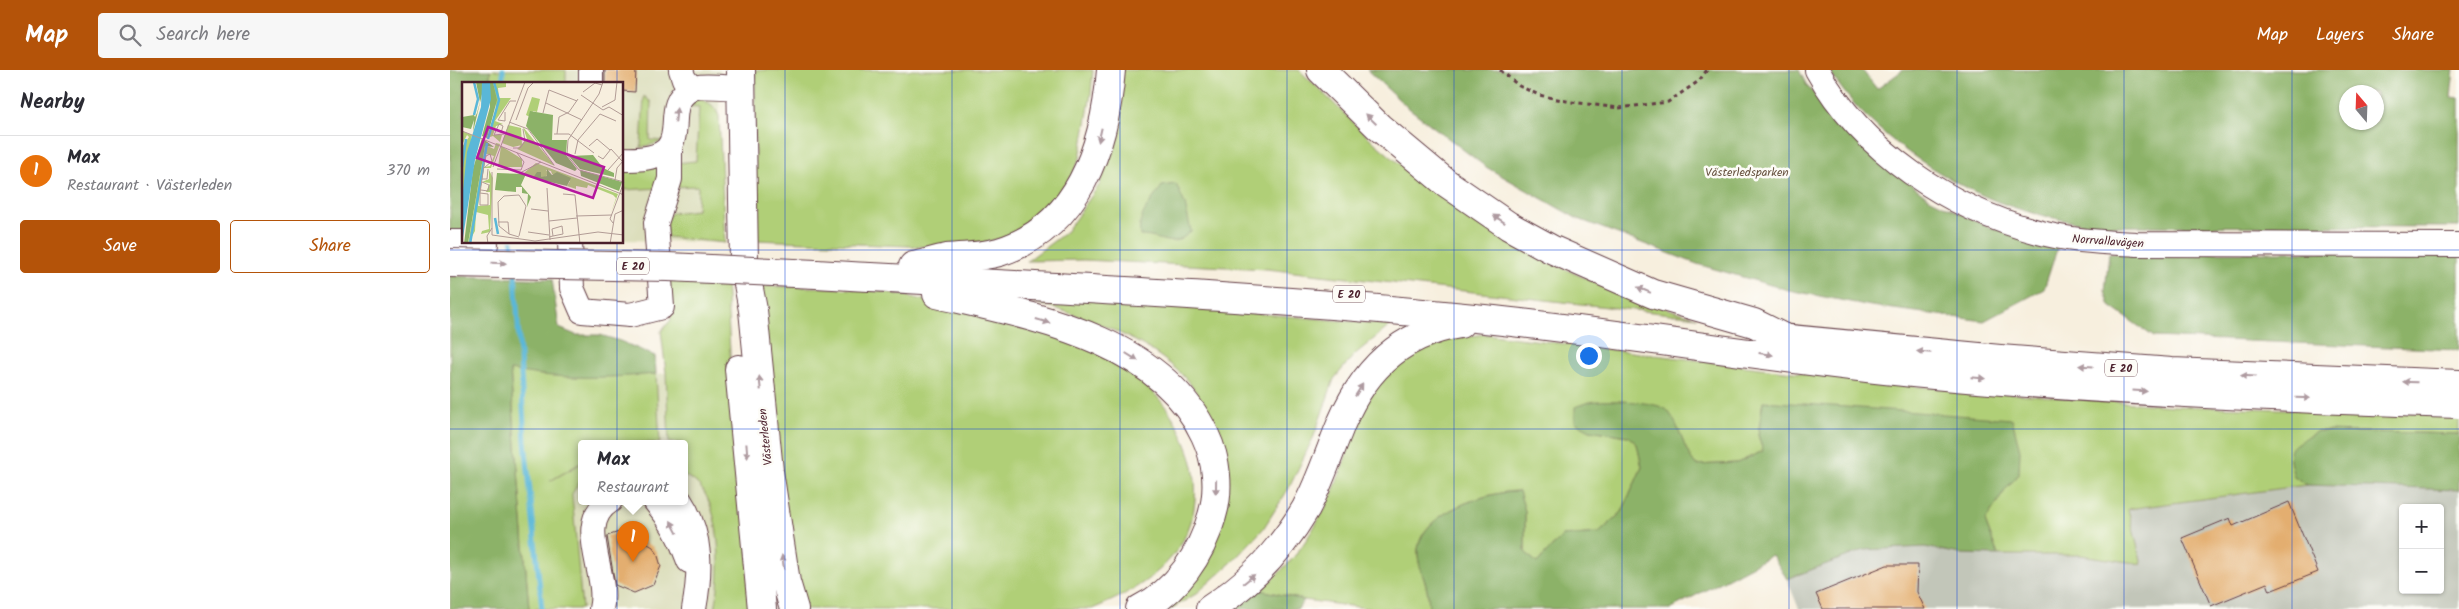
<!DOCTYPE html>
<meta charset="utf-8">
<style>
body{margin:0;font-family:Kalam,sans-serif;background:#f7f7f7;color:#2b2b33}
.controls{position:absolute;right:15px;bottom:15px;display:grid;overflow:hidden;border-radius:5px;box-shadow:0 1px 4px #0004}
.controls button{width:45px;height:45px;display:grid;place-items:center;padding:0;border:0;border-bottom:1px solid #e1e1e2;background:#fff;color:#2b2b33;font:25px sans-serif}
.compass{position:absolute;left:1889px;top:15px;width:45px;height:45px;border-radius:50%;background:#fff;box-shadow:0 1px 4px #0004;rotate:341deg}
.you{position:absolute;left:1138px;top:285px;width:18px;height:18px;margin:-12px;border:4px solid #fff;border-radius:50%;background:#1a73e8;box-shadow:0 0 0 8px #1a73e833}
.badge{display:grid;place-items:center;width:32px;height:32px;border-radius:50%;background:#b45309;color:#fff;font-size:16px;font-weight:700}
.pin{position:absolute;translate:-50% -41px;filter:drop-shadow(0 1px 2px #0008)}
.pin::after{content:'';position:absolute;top:26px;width:18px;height:15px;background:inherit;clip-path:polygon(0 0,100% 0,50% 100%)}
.popup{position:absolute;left:128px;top:370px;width:110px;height:65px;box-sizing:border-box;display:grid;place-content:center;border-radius:5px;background:#fff;filter:drop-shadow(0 1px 4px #0005);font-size:16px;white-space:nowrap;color:#7c7c81}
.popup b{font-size:19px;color:#2b2b33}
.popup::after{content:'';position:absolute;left:50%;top:100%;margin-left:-10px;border:10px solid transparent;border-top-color:#fff}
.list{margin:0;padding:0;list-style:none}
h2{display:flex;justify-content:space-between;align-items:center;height:65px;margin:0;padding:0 20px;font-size:21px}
h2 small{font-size:16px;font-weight:400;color:#7c7c81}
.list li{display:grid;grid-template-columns:32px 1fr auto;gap:15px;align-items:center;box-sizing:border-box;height:70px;padding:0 20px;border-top:1px solid #e1e1e2}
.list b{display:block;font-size:19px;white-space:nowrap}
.list p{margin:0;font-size:16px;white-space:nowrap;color:#7c7c81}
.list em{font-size:16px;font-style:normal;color:#7c7c81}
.actions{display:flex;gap:10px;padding:15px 20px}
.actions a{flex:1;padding:11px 0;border:1px solid #b45309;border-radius:5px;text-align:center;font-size:18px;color:#b45309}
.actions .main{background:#b45309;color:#fff}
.icon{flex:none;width:28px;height:28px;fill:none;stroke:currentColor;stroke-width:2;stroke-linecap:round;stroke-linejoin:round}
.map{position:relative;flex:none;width:2009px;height:539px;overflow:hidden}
header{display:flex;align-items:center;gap:30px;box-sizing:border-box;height:70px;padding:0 25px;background:#b45309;color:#fff}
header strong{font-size:24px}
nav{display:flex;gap:28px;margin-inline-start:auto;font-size:18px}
.search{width:350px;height:45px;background:#f7f7f7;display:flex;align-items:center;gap:12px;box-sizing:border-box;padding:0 18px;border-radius:5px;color:#7c7c81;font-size:19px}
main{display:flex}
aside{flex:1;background:#fff}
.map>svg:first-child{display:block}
</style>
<header>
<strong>Map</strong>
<div class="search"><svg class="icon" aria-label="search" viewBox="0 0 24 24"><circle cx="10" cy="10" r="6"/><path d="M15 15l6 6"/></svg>Search here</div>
<nav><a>Map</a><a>Layers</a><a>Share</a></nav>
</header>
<main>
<aside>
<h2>Nearby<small></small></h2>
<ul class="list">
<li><span class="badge" style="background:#e8710a">1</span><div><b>Max</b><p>Restaurant · Västerleden</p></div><em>370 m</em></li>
</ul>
<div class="actions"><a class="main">Save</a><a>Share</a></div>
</aside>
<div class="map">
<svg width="2009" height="539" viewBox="0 0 2009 539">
<rect width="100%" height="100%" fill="#fdfcf7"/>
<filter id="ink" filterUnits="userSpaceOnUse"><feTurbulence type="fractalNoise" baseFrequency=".02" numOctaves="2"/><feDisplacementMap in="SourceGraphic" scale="10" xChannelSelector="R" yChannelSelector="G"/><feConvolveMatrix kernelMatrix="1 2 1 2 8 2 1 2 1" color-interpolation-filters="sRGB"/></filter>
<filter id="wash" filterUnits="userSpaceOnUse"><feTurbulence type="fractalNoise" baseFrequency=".0096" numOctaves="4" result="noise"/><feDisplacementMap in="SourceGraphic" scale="20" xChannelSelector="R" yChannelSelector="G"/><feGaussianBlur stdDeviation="1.12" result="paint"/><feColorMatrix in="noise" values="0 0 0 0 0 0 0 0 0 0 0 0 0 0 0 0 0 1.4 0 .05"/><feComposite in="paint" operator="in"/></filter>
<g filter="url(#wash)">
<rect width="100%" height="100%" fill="#f7efde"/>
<g fill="#dcdebc" fill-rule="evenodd">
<path d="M69,0H270L269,46L275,173L173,170L172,14H69Z"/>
<path d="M216,303L305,539H113L81,304L178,307ZM132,373H234V431H132Z"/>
</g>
<path fill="#c2c6b9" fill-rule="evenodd" d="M1857,415L2009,420V539H1349L1337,509L1414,480L1475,477L1510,484L1631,485L1692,494L1677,439ZM1953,438H1990V520H1953Z"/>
<g fill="#b0cf77" stroke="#7d7751">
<rect x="40" y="0" width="76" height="14"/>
<path d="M305,0H643L641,24L634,65L630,88L622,106L597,141L562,166L508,178L305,170Z"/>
<path d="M669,0H849C875,24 900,50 926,74C1019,154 1128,217 1247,247L817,199L634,190L577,191L616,162L650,114L668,18Z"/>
<path d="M194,26L201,32L200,70L216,71L191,77Z"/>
<path d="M244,29C257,30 264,34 269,46L275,173L217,167L216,152L221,143L247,140L248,116L223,117L226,93L246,91L249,37L235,36Z"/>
<path d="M217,96L211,118L173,120L172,97Z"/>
<path d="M219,206L276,208L281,300L305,539H265C272,507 274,417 234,406V373H219L216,303L211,261L221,250L217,220Z"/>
<path d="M309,216C353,217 397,217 441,223C466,227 490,235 514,241C594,259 696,283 732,365C742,387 747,406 745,431C740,488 691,520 642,539H352L344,519Z"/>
<path d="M536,220L941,255L904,285L884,309L864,366L839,418L813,459L783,491L746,524L721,539H701L746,499C750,465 753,432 757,398C759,383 763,367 762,352C761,346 755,338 752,332C718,266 604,236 536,220Z"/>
<path d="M1035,264L1448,315L1724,336L2009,344V364L1867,361L1844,406L1857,415L1678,439L1692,494L1631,485H1548L1535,451L1556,419L1569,404L1313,331L1308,365L1313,381L1287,393L1246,395L1235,381L1228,358L1140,360L1178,366L1187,374L1192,397L1172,442L1149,463L1112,466L1087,493L1075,482V441L1068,421C1037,422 972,442 968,479C967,494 974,506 977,520C979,526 978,533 979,539H923L854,530L811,520C822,510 833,499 843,488C854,475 874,442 881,426C904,374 912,307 967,278C985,269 1015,267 1035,264Z"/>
<path d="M60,299L92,305L206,304L210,373H132V392L100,411L132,393V408L122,424L132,539H79Z"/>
</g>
<g fill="#8cb268" stroke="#6b684a" fill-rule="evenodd">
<path d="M0,0H40V14H14V167H0Z"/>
<path d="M917,0H1349L1357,16L1412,76L1479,128L1536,156L1608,176L1594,219L1534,251L1421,236L1338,220L1247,194L1126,148L1036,97L956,36Z"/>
<path d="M1379,0H1412L1427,19L1453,0H2004L2001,27L2009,28V157L1645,156C1607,149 1569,142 1534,126C1475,99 1413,56 1379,0ZM1896,22H1926V52H1896Z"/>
<path d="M726,114L735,134L741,161C721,181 714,166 690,166C687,145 700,134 712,116Z"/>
<path d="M2009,181V280L1704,267L1660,236L1655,221L1659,183Z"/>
<path d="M0,206L102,209L109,258L126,265H150L170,271L205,286L206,304C159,308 107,310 60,300L79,539H0Z"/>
<path d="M1313,331L1562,349L1570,380L1569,404L1556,419L1535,451L1548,485L1510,484L1475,477L1414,480L1337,509L1322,485L1220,539H979C978,533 979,526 977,520C974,505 967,494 968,479C972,442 1037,422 1069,421L1075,441V482L1087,493L1112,466L1149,463L1172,442L1192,397L1187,374L1178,366L1140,360L1125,352V337C1130,335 1135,333 1140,332C1153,329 1211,331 1218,341C1231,357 1232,378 1246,395L1287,393L1313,381L1308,365Z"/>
<path d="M1867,361L2009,364V420L1857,415L1844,406C1834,374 1841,378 1867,361Z"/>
<path d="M811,520L854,530L848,539H779Z"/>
</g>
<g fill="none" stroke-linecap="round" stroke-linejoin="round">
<g stroke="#5ab7d8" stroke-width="5">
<path d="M53,0V14"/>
<path d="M62,172L63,187"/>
<path d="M65,203L75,371L92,539"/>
</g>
</g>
<g id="blocks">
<g fill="#e3ae6f">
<path d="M155,0H186L185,22L172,21V14H155Z"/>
<path d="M1839,432L1868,502L1820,521L1817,513L1761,536L1732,468L1780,448L1783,456Z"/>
<path d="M178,459L181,469L191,470L203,477L207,483L211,496L203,515L184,523L165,515L157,466Z"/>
<path d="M1437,495H1468L1467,522L1475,539H1373L1366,524Z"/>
</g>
</g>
</g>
<g filter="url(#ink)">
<use href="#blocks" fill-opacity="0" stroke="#643e46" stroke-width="1"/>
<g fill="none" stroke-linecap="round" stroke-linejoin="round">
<defs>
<g id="minor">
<path d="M231,0L234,9L242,18"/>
<path d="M1367,0C1412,81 1500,139 1588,162C1620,171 1653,172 1686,174L2009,175"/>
<path d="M141,14V0"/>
<path d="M172,89C257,92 203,38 241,19C249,14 280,18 291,18"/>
<path d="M120,172L122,218L132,241L180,245L212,237L206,153L220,109V76"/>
<path d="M205,431C221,449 231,468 239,491"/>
<path d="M230,431C252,464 251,501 244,539"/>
<path d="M151,539C160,504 123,454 160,431"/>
</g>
<g id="major">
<path d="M291,0L294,193L303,240L319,401L336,512L344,539"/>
<path d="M289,299L312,539"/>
</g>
<g id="highway">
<path d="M871,0L929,57L995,112L1059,156L1101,179L1203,224L1304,253L1334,268"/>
<path d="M0,174H34"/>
<path d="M463,196C474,194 486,190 497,188C514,186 532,187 549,182C629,157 655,76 661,0"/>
<path d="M366,204C592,217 819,226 1044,250C1184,265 1323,289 1463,303C1645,321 1827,328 2009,334"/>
<path d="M487,224C581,246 710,268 755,365C767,390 770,420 762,446C751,485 727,521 690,539"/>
<path d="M1320,267L1550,289L1722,302L2009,314"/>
<path d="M760,539C800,513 832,479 856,438C869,414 877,389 887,364C909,305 946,264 1010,254"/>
</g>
</defs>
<use href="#minor" stroke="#643e46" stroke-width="26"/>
<use href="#major" stroke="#643e46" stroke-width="30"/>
<use href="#highway" stroke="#643e46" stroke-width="30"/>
<path stroke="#643e46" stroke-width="3" stroke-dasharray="4 4" stroke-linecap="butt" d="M1050,0L1069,16L1089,25L1121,32L1169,38L1218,32L1249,11L1257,0"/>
<use href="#minor" stroke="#fff" stroke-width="24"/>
<use href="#major" stroke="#fff" stroke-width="28"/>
<use href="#highway" stroke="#fff" stroke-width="28"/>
<defs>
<path id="highway-bridge" d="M0,193L218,197L366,204"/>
</defs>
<use href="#highway-bridge" stroke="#643e46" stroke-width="30" stroke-linecap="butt"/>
<use href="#highway-bridge" stroke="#fff" stroke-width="28"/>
</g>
<defs><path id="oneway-solid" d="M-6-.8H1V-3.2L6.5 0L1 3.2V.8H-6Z" transform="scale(1.25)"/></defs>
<g fill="#ae9aa0">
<use href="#oneway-solid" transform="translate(226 45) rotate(-84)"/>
<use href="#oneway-solid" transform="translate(921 49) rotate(-136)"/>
<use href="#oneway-solid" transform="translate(650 65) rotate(103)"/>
<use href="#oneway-solid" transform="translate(1049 149) rotate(-146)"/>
<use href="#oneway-solid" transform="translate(49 193) rotate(1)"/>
<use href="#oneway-solid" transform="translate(1194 220) rotate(-157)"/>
<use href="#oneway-solid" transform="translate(593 251) rotate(16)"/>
<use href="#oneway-solid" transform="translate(1474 282) rotate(-175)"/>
<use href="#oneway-solid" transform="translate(1316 284) rotate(8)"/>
<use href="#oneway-solid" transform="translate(682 287) rotate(32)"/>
<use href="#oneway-solid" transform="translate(1636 296) rotate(-176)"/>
<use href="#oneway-solid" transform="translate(1798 306) rotate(-177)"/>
<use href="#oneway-solid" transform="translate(1528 308) rotate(5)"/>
<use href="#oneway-solid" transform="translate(1960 312) rotate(-178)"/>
<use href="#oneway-solid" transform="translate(310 313) rotate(-96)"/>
<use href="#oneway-solid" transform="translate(909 320) rotate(-58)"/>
<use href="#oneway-solid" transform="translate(1690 321) rotate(4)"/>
<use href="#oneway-solid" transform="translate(1853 328) rotate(2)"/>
<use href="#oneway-solid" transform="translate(297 381) rotate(85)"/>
<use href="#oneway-solid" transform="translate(766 417) rotate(91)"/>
<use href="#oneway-solid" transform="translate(224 457) rotate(-118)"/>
<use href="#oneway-solid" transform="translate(333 492) rotate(-99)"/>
<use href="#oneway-solid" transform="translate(799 509) rotate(-39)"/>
</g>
</g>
<path fill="none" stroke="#1d4ed8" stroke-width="1" stroke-opacity="0.55" d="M167,0V14M335,0V539M502,0V539M670,0V539M837,0V539M1004,0V539M1172,0V539M1339,0V539M1507,0V539M1674,0V539M1842,0V539M167,172V539M0,180H2009M0,359H2009"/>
<g text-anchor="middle" stroke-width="5" stroke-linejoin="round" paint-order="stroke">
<g fill="#fdfcf7" stroke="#806168" stroke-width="1">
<rect x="167" y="187.5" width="32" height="17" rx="4"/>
<rect x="883" y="215.5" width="32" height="17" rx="4"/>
<rect x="1655" y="289.5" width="32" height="17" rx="4"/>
</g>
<g font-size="11" font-weight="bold" fill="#4a1f2b">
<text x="183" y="200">E 20</text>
<text x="899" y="228">E 20</text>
<text x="1671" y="302">E 20</text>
</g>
<g font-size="12" fill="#695442" stroke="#fdfcf7">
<text x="1297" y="106">Västerledsparken</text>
</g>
<g font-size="12" fill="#4a1f2b" stroke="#fdfcf7">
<text transform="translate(1658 171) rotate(4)" y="4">Norrvallavägen</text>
<text transform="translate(315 367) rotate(-96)" y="4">Västerleden</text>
</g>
</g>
<g transform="translate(12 12)">
<rect width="161" height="161" fill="#f7efde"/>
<path d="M31,0H44V5L36,6L37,16H49L33,39L41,42L34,44L31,53H40L38,60L31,54L25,56L34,27ZM70,15L78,17L75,30L71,29L68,35L64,33ZM46,43L59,46L60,63L51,65L40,61ZM61,45L93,84L55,67L65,57ZM0,49L10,53L0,118V65L7,55L5,53L0,63ZM34,61L38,62L29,86H23V85L28,84L32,74L24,72L16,124L28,123V110H24L28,101L20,100L27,97V88L31,96L28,150L19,152L20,149L27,147L26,133L14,130L13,149L6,162L23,63L32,67ZM39,64L60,77V85H36ZM74,81L156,112L149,131L154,116L151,113L126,103L125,106L114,104V107L105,104L108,99L90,92L89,89L84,88L87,92L83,95H79V91L71,96L62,91Z" fill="#b0cf77"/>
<path d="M14,0H20L21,8L11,50L12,38L9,47L0,45V35L12,33L13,35L15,31L18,20ZM28,0H31L35,18L25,56L20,54L28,25ZM68,29L97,34L91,33L90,58H105L104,73L115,87L113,89L94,81L64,44ZM20,56L32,65L23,64L6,161L2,162L11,87ZM107,71L108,74L131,73L141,86L152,91V95L118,87L106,73ZM85,87L90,93L95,90L109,96L105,104L71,96L75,90H79V95L85,94ZM118,88L160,100L157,109L119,94ZM35,91L64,92L59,103L69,115L65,125L66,112L60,111V105H54V110L33,108Z" fill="#8cb268"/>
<path d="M20,0H28L29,17L13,78L0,162V118L5,70L19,25Z" fill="#5ab7d8"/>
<path fill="none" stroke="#5ab7d8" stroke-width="2.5" d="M12,0L16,17L12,33M26,57L37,18L32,0M0,85L4,57M33,136L36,152M8,162L25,61"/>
<path fill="none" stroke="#b29c96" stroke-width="1" d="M141,0L137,12L106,58L105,73L117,88L162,100M121,10L133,1L140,3M119,13L141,28L147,25M84,21L120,38M140,25L153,18L155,0M147,25L162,34M43,30V39L36,38L48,19H54M81,31L87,8L115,19M54,38L66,6L72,0M47,40L66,47L92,83M0,49L162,113M39,51L41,44L37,42L32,53L42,52M92,52H107L132,71M95,52L97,35L107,30L116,17M127,64L135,57L148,68M51,66H58L63,59L61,47M113,72L116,58L138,32L154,39M136,74L141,77L149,67L160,79M31,85L63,0M35,87L59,88L62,80L55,71M146,88L162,70M58,91L79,80M20,97H25L26,87M153,98L155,86L161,79M85,106L88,158M19,108L26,109L27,103L20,100M18,111L26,112V123H18V111L22,83L24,74L28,72L30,79L22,86M101,112L113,113L118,162M69,127L86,129M114,134L150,133M87,139L115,136M36,140H46L47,152L57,155M151,141L148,137L162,100M66,150L87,153M47,152L37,144L36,120L42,114L57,113L64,124L57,154M30,153L73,159L136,150L162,153M30,153V90M87,155L91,154L101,152L100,144L90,147L91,154M26,162L25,154L30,146M148,162L153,132L162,128"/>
<path fill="#b5179e" fill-opacity="0.15" stroke="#b5179e" stroke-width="2.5" d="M26,45L142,85L131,116L15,76Z"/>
<rect width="161" height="161" fill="none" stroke="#4a1f2b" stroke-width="2.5"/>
</g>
</svg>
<div class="controls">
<button>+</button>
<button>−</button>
</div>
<svg class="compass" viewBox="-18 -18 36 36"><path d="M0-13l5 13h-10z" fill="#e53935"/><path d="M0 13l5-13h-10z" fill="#7c7c81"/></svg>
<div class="you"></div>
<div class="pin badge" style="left:183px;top:492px;background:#e8710a">1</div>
<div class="popup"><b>Max</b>Restaurant</div>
</div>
</main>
